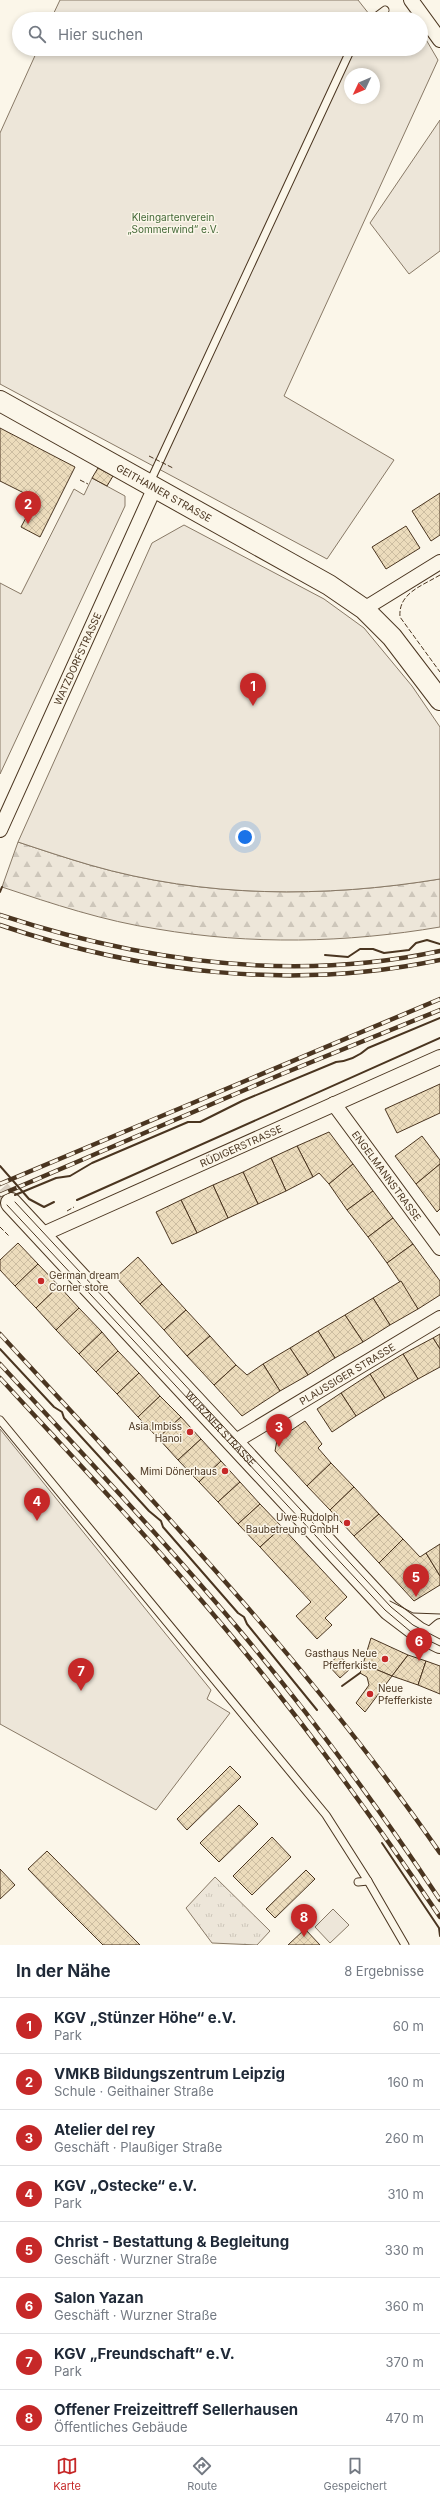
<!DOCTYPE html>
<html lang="de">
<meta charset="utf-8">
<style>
body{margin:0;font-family:Inter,sans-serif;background:#f6f6f7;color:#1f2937}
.compass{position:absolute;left:344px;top:68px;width:36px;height:36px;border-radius:50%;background:#fff;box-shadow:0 2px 6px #0003;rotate:226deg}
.you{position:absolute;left:245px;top:837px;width:14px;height:14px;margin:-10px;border:3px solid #fff;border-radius:50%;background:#1a73e8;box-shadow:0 0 0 6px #1a73e833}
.badge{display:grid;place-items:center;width:26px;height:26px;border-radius:50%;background:#c62828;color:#fff;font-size:13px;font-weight:700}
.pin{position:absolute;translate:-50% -33px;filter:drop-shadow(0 1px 2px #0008)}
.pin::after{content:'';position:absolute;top:21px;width:14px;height:12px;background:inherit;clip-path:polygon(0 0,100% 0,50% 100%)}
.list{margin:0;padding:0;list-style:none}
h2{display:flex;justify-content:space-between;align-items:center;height:52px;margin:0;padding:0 16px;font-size:17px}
h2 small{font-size:13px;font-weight:400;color:#747a83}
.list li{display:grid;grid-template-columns:26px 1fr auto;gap:12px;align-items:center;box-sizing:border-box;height:56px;padding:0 16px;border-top:1px solid #e0e1e3}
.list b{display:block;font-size:15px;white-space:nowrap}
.list p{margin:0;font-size:13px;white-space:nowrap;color:#747a83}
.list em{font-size:13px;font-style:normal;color:#747a83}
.icon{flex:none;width:22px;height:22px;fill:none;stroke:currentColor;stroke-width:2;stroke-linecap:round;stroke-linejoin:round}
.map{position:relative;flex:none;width:440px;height:1945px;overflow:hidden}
.search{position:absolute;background:#fff;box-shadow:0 2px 6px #0003;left:12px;right:12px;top:12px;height:44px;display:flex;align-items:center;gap:10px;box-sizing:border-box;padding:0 14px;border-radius:22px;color:#747a83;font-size:15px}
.sheet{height:500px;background:#fff}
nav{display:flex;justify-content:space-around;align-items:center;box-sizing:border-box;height:56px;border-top:1px solid #e0e1e3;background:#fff;font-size:11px;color:#747a83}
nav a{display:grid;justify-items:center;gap:2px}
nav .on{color:#c62828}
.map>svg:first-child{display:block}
</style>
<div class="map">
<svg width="440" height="1945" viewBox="0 0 440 1945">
<defs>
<pattern id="grass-tufts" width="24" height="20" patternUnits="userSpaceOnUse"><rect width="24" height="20" fill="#ede6d9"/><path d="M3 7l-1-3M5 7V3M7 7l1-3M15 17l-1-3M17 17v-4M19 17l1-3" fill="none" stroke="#cdc6ba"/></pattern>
<pattern id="forest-firs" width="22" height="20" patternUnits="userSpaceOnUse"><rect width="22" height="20" fill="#ede6d9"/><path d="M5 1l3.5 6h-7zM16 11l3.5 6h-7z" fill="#cdc6ba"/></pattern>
<pattern id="building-cross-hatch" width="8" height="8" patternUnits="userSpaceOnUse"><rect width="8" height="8" fill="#ecdcbc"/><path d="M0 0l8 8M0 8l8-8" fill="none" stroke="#ccbda1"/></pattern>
</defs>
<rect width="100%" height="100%" fill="#fbf6e9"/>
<path fill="url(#grass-tufts)" stroke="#887966" d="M215,1877L270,1931L257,1945L212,1943L186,1908Z"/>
<path fill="url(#forest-firs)" stroke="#887966" d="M18,842C42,850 66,858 90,865C204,898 324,898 440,879V927C346,943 251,945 157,929C104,921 53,904 2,887Z"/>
<g fill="#ede6d9" stroke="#887966" fill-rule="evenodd">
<path d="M60,0H358L373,19H51Z"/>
<path d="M421,31L438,60L284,396L394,460L327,559L0,384V133L38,49H421ZM350,74H374V98H350Z"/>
<path d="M440,120V251L409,274L370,223Z"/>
<path d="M92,478L125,496V506L0,774V583L21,594L74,489L84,495Z"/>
<path d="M184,525L324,599L364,628L412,686L440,727V879C324,898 204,898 90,865C66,858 42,850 18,842L152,543Z"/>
<path d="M0,1429L211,1690L207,1699L230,1713L156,1810L0,1724Z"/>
<path d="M333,1909L349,1925L330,1943L315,1927Z"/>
</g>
<g fill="url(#building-cross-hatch)" stroke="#4a3520">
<path d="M0,428L75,467L40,537L21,527L36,499L0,481Z"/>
<path d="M98,468L113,476L107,486L92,478Z"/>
<path d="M440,493V535L431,541L412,511Z"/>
<path d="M406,526L420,548L386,569L372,547Z"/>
<path d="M440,1084V1113L397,1133L385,1109Z"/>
<path d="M329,1132L353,1164L329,1184L319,1173L313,1177L297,1146Z"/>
<path d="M422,1136L440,1160V1164L416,1184L395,1156Z"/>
<path d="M297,1146L313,1177L286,1191L271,1158Z"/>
<path d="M271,1158L286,1191L258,1204L243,1172Z"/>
<path d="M353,1164L373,1191L347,1210L329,1184Z"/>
<path d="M440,1164V1209L437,1212L416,1184Z"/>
<path d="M243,1172L258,1204L228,1218L213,1185Z"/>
<path d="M213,1185L228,1218L197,1233L181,1200Z"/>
<path d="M373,1191L393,1218L368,1237L347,1210Z"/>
<path d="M181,1200L197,1233L172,1244L156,1212Z"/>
<path d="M393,1218L413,1244L387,1263L368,1237Z"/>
<path d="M18,1243L38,1264L15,1286L0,1270V1260Z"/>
<path d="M413,1244L440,1281V1295L418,1309L387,1263Z"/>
<path d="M138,1257L162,1284L140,1304L116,1277Z"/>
<path d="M38,1264L59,1286L36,1308L15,1286Z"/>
<path d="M401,1281L418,1309L390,1325L373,1298Z"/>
<path d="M162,1284L186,1310L164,1330L140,1304Z"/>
<path d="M59,1286L79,1308L56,1330L36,1308Z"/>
<path d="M373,1298L390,1325L363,1342L345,1315Z"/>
<path d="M79,1308L102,1332L79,1354L56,1330Z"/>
<path d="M186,1310L210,1336L187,1356L164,1330Z"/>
<path d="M345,1315L363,1342L335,1358L318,1331Z"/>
<path d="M318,1331L335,1358L308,1375L290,1348Z"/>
<path d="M102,1332L118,1351L96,1372L79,1354Z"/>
<path d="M440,1334V1349L433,1338Z"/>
<path d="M210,1336L236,1365L214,1385L187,1356Z"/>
<path d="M433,1338L440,1349V1367L418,1379L403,1354Z"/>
<path d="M290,1348L308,1375L280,1391L263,1364Z"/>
<path d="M118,1351L139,1373L117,1394L96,1372Z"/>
<path d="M403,1354L418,1379L385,1398L370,1374Z"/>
<path d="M263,1364L280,1391L242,1416L214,1385L236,1365L247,1375Z"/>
<path d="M139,1373L160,1396L138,1417L117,1394Z"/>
<path d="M370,1374L385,1398L356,1416L341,1393Z"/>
<path d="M341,1393L356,1416L332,1432L317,1409Z"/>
<path d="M160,1396L181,1417L158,1438L138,1417Z"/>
<path d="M181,1417L201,1439L178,1460L158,1438Z"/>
<path d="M305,1421L322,1444L318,1448L331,1463L307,1486L275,1451L277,1440Z"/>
<path d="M201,1439L221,1461L199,1482L178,1460Z"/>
<path d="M221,1461L240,1482L218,1502L199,1482Z"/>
<path d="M331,1463L354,1487L330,1510L307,1486Z"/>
<path d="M240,1482L260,1504L238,1524L218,1502Z"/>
<path d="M354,1487L379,1514L354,1536L330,1510Z"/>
<path d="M260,1504L282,1527L260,1547L238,1524Z"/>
<path d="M379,1514L403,1539L379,1563L354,1536Z"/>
<path d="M282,1527L347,1597L325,1618L332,1625L317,1639L296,1616L311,1602L260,1547Z"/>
<path d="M403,1539L420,1557L426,1553L440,1576V1585L414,1601L379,1563Z"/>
<path d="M440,1544V1576L426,1553Z"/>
<path d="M371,1638L408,1655L392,1676L363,1664Z"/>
<path d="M339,1655L351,1668L340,1678L328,1665Z"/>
<path d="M408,1655L426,1661L418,1685L392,1676Z"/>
<path d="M426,1661L440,1666V1694L418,1685Z"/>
<path d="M363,1664L392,1676L365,1712L356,1703L369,1685L367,1677L360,1673Z"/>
<path d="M230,1766L241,1777L187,1830L177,1819Z"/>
<path d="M239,1805L258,1824L219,1862L200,1843Z"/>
<path d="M272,1837L291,1857L252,1895L233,1876Z"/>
<path d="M47,1851L140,1945H103L65,1907L28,1869Z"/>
<path d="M0,1869L15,1885L0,1899Z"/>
<path d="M306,1870L315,1879L275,1918L266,1909Z"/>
<path d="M305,1929L320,1945H288Z"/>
</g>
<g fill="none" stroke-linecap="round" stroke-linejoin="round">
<path stroke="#d8cfc1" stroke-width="20" stroke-dasharray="20 10" stroke-linecap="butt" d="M0,1190L11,1203"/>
<defs>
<g id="lane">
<path d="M373,19L385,10"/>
<path d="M150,482L351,49"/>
<path d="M0,1420L326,1815L368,1881L405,1945"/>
<path d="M358,1882L368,1881"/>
</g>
<g id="street">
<path d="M411,0L440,40"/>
<path d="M364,609L440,562"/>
<path id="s1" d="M0,830L155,487"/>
<path id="s2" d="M334,1104L440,1248"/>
<path id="s3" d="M41,1235L440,1057"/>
<path id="s4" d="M234,1442L440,1318"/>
<path d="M427,1637L440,1626"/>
</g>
<g id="secondary">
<path id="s5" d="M0,401L329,585L364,609L392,637L440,700"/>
<path id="s6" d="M11,1203L389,1610L418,1632L440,1643"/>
</g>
</defs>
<use href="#lane" stroke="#4a3520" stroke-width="9"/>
<use href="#street" stroke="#4a3520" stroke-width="16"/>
<use href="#secondary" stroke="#4a3520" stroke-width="22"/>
<use href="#lane" stroke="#fbf6e9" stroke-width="7"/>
<use href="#street" stroke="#fbf6e9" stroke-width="14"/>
<use href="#secondary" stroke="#fbf6e9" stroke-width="20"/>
<g stroke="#4a3520" stroke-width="1">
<path d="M15,1202L391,1607L413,1625L440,1639"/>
<path d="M7,1205L385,1610L411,1632L440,1646"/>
<path d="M390,1601L413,1613L440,1614"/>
</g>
<defs>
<g id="rail">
<path d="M0,915C140,961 293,983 440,951"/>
<path d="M0,925C141,973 293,991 440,960"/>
<path d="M0,1184L440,999"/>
<path d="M0,1195L282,1074L440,1010"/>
<path d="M0,1334C153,1501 311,1666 440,1853"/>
<path d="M0,1364C79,1450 160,1536 236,1626C309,1713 377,1805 440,1900"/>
<path d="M0,1378C77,1462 156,1545 229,1633C305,1724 374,1819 440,1917"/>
</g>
</defs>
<use href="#rail" stroke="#4a3520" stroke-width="4.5"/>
<use href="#rail" stroke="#fbf6e9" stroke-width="3" stroke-dasharray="9" stroke-linecap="butt"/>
<g stroke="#4a3520" stroke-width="1" stroke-dasharray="5 2" stroke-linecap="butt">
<path d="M149,456L173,468"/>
<path d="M80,480L88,484"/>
<path d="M440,575C422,586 398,593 400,617L440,672"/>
<path d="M67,1211L74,1207"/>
<path d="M0,1227L9,1236"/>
</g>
<g stroke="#4a3520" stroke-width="2">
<path d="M0,892L2,887"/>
<path d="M325,955L348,957L360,949H373L384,953L409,950L416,943L427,940L440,944"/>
<path d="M0,1166L29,1199L44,1207L54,1202"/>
<path d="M15,1195L56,1178L70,1176L92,1163L188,1122H200L242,1101L336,1062C349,1061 358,1057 368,1048L440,1018"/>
<path d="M77,1200L440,1038"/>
<path d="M0,1349L54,1407L62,1412L64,1418L149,1511L161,1521L163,1527L238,1613L244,1617L247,1624L317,1710"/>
<path d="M342,1686L360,1673"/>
<path d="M382,1843L439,1928L440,1936"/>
</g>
</g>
<g fill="#c62828" stroke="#fbf6e9" stroke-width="1.5">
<circle cx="41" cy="1281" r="4"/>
<circle cx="190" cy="1432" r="4"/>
<circle cx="225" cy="1471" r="4"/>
<circle cx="347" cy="1523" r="4"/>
<circle cx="385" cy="1659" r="4"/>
<circle cx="370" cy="1694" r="4"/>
</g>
<g text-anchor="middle" stroke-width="3" stroke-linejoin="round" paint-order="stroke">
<g font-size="10" fill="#436837" stroke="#fbf6e9">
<text x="173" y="221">Kleingartenverein<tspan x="173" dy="12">„Sommerwind“ e.V.</tspan></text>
</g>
<g font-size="10" fill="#4a3520" stroke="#fbf6e9">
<text dy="4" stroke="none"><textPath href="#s5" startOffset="188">GEITHAINER STRASSE</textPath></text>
<text dy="4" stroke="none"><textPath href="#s1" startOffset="188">WATZDORFSTRASSE</textPath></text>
<text dy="4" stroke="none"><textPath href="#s3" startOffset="219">RÜDIGERSTRASSE</textPath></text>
<text dy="4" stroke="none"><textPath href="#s2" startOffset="89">ENGELMANNSTRASSE</textPath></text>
<text dy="4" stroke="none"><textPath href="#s4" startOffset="132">PLAUSSIGER STRASSE</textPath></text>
<text dy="4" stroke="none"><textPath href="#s6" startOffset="308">WURZNER STRASSE</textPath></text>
</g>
<g font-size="10" fill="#4a3520" stroke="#fbf6e9" text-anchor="end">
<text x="49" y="1279" text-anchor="start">German dream<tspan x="49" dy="12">Corner store</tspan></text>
<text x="182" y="1430">Asia Imbiss<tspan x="182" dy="12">Hanoi</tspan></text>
<text x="217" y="1475">Mimi Dönerhaus</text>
<text x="339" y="1521">Uwe Rudolph<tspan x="339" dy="12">Baubetreung GmbH</tspan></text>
<text x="377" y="1657">Gasthaus Neue<tspan x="377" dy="12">Pfefferkiste</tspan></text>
<text x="378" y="1692" text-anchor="start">Neue<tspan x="378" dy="12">Pfefferkiste</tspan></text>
</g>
</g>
</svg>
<svg class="compass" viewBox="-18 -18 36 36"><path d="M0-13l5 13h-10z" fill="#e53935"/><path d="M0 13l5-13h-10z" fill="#747a83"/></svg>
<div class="you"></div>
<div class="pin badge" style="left:253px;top:706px">1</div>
<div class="pin badge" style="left:28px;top:524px">2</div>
<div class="pin badge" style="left:279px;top:1447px">3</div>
<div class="pin badge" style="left:37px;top:1521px">4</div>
<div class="pin badge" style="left:416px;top:1597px">5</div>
<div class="pin badge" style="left:419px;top:1661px">6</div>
<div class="pin badge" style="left:81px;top:1691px">7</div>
<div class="pin badge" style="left:304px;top:1937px">8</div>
<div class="search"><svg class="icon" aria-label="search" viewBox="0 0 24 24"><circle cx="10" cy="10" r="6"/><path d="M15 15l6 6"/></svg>Hier suchen</div>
</div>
<section class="sheet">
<h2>In der Nähe<small>8 Ergebnisse</small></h2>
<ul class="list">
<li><span class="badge">1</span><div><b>KGV „Stünzer Höhe“ e.V.</b><p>Park</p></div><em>60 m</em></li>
<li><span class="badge">2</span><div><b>VMKB Bildungszentrum Leipzig</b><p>Schule · Geithainer Straße</p></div><em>160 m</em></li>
<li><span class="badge">3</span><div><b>Atelier del rey</b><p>Geschäft · Plaußiger Straße</p></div><em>260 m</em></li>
<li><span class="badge">4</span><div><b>KGV „Ostecke“ e.V.</b><p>Park</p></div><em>310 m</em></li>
<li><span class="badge">5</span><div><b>Christ - Bestattung &amp; Begleitung</b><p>Geschäft · Wurzner Straße</p></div><em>330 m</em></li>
<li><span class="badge">6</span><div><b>Salon Yazan</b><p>Geschäft · Wurzner Straße</p></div><em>360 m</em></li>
<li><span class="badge">7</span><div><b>KGV „Freundschaft“ e.V.</b><p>Park</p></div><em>370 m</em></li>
<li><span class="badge">8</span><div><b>Offener Freizeittreff Sellerhausen</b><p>Öffentliches Gebäude</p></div><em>470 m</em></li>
</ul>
</section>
<nav>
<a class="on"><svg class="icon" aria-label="map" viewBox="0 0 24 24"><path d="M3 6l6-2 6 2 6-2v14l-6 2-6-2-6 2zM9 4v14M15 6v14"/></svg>Karte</a>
<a><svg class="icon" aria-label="directions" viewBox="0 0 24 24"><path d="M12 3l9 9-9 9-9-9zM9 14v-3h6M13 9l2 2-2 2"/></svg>Route</a>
<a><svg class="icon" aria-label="saved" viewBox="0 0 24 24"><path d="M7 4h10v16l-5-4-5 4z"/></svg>Gespeichert</a>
</nav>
